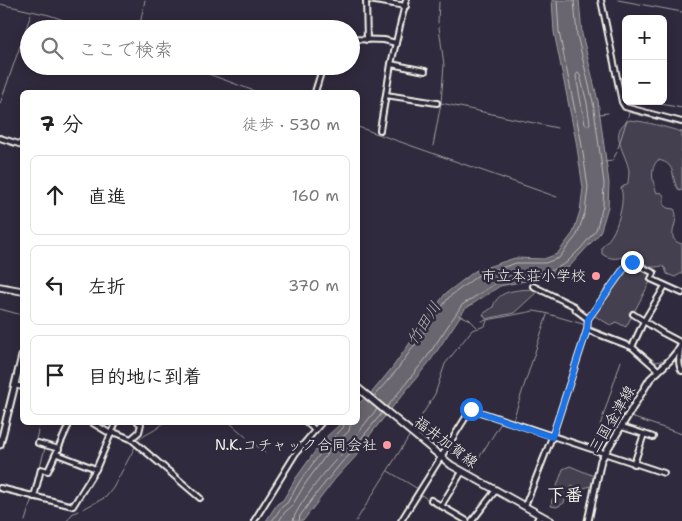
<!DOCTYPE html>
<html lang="ja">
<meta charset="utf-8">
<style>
body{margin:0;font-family:"Shantell Sans","Klee One",sans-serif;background:#f6f6f6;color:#222}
.controls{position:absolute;right:15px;top:15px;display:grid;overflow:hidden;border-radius:8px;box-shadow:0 2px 12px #0003}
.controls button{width:45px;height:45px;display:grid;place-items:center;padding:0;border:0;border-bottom:1px solid #e0e0e0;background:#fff;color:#222;font:25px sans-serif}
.stop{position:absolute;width:15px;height:15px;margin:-11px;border:4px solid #1a73e8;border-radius:50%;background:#fff}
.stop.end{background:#1a73e8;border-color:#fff;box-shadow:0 1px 5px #0008}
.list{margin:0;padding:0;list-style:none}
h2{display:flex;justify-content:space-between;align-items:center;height:65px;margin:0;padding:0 20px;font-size:21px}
h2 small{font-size:16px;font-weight:400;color:#767676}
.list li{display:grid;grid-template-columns:32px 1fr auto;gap:15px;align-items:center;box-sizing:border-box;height:80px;margin:0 10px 10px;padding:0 10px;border:1px solid #e0e0e0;border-radius:8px}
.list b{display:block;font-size:19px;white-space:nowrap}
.list em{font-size:16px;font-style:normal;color:#767676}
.icon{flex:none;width:28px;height:28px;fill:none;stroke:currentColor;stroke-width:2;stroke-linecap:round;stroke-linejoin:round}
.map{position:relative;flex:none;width:682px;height:521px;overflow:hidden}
.search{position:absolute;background:#fff;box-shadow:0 2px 12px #0003;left:20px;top:20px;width:340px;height:55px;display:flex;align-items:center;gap:12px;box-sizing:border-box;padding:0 18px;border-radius:28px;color:#767676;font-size:19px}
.panel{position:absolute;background:#fff;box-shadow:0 2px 12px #0003;left:20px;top:90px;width:340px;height:335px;border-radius:8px}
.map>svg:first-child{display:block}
</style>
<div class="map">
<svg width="682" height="521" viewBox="0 0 682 521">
<rect width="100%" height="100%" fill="#2f2a3d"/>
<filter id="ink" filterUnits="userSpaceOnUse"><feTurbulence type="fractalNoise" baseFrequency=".02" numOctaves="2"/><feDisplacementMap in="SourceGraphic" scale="10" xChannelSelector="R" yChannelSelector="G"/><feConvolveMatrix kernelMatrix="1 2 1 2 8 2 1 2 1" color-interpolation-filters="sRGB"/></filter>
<g filter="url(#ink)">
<g fill="#454050" stroke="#9c989c">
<path d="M630,120C648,122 665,127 682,132V190L680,191C669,180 679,164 658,160C649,169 653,183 657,193L661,192L664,196V205L667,208L674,209C682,221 662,239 682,244V273L675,277L667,274L665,268L662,266C643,271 643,257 629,253C620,260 610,260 602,254V247C606,243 611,237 614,231C619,220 625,200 621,188L628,183C628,180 629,175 629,171C627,154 606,131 630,120Z"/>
<path d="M631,265L650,274L647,280L650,282L626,327L616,322L612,326L593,315Z"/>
<path d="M534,289L538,291L514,313L486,319L483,314L493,307C498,289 519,290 534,289Z"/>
<path d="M570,466L594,476L591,486L584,488L572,486L570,490L579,494L581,500L562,496L565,499L564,503L557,507L551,506L552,499L556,497H561L557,493V486L563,469Z"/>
</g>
<path fill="#6a6670" stroke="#a19ea0" d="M552,0H579L582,34L598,101L609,183L608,207L600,233L569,267L550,276L500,286L465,309L431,360L373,431L360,448L358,454L335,479L303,521H266L277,504L283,500L296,478L324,439L341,423L358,422V404L373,391L392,368L445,294L475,271L515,258L544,259L557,254L573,233L580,211L583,188L576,141L554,32Z"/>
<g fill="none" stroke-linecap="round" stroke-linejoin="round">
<g stroke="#bdb9b8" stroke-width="1">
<path d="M578,73L580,75L587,103L590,123L588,126L585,124L576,76Z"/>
<path d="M374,396L396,371L449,297L477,276L516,263H545L559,258L577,235L585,212L588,187L581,140L559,32L557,0"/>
<path d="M387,407L427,357L462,305L498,282L549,272L566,263L581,248L596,230L603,206L604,183L593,102L577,35L574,0"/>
<path d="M272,521L281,508L287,503L300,481L328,443L343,428L345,422"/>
<path d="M279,521L285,512L292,506L305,484L332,447L349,431L351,422"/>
<path d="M293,521C293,511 329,466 338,458C341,454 346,451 349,447C357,433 367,421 377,409"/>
<path d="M299,521L300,516L316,494L342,462L354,451L356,445L382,413"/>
</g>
<g stroke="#a19ea0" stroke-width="1">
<path d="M598,0L619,97"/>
<path d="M618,0L682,12"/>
<path d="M0,4L49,15L90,29"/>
<path d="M438,23L439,2"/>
<path d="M139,29L145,0"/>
<path d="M187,66L257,92"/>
<path d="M624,98H626"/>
<path d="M645,101L682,108"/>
<path d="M441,103L557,128"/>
<path d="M0,104L31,14"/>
<path d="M628,112L682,126"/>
<path d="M599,114L608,113"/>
<path d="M358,127L557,197"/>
<path d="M433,146L441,103L444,65L439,27"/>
<path d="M618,148L629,113"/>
<path d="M605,162L612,161L617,152"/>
<path d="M0,309L22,315"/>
<path d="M458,315L469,319L477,327"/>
<path d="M482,321L534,311L545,313L586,325"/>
<path d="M589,326L632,344"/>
<path d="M635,346L656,362L668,359"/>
<path d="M651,382L631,417L682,434"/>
<path d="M513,420L547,315"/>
<path d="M229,422L246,437"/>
<path d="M414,428L435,394L445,364L472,330L485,326L487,321"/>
<path d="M140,439C148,432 157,431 164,422"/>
<path d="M250,440L265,453"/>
<path d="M593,447L621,361"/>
<path d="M39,470L45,448L35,444L40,422"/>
<path d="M388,471L418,489"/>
<path d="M470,472L501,423L511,426"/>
<path d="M420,494L430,501"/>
<path d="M83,509L106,497L113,488L136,445"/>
<path d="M455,516L463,521"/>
<path d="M25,521L32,498"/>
<path d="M67,521L72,514L78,511"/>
<path d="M356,521L410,435"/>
</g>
<defs>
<g id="street">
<path d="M366,0L367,40"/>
<path d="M369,0L406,6"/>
<path d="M601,0L622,102L625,107L682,122"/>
<path d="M351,39L384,40L396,43"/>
<path d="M391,64L425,71"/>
<path d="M315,92L323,66"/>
<path d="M386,95L437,103"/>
<path d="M380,130L391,64L406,0"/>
<path d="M0,138L22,145"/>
<path d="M533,286L574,306L576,310L588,319L587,330"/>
<path d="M633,314L661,332L682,343"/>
<path d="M588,319L628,263L632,262L654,273L651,279L682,293"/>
<path d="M632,347L644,321L665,286"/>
<path d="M680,348C680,355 677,365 682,371"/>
<path d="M15,385L22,387"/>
<path d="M91,422L111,434L116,433L131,439L200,498"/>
<path d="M306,422L315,430"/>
<path d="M622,427L644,434L634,464"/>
<path d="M644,434L653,437"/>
<path d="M131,439L139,432L141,424L138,422"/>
<path d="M38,443L59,449"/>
<path d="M57,454L96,469"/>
<path d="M0,488L73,506L96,469L116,422"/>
<path d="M34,497L41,469L48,471L70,422"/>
<path d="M431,500L467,521"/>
<path d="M441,506L462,472"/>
<path d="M525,506L552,437L587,330L632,347L658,370"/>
<path d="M254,521L296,453L322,422"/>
<path d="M401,521L471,409L664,473"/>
<path d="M472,521L496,490"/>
</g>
<g id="secondary">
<path d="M0,445L22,356"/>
<path d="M537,521L540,515"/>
<path d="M588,521L601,460L650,379L670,360L680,348L682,343"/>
</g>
<g id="primary">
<path d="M0,287L22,291"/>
<path d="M358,388L451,465L551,521"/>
</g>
</defs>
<use href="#street" stroke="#f4f1e8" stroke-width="8"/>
<use href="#secondary" stroke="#f4f1e8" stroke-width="9"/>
<use href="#primary" stroke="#f4f1e8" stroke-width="9"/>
<use href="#street" stroke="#2f2a3d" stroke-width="4"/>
<use href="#secondary" stroke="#2f2a3d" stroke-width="5"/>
<use href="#primary" stroke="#2f2a3d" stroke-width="5.5"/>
</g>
</g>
<g fill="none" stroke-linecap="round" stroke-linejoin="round" filter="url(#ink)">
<path stroke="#1a73e8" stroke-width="6" d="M471,409L552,437L587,330L588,319L628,263L632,262"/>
</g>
<g fill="#ff9aa2" stroke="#2f2a3d" stroke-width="2">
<circle cx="596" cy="276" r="5"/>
<circle cx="387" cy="445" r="5"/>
</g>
<g text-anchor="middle" stroke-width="5" stroke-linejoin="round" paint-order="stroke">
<g font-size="15" fill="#f4f1e8" stroke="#2f2a3d" text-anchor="end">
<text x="586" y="281">市立本荘小学校</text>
<text x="377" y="450">N.K.コチャック合同会社</text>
</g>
<g font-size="15" fill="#f4f1e8" stroke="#2f2a3d">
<text transform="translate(612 419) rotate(-59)" y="5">三国金津線</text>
<text transform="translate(446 442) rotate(37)" y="5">福井加賀線</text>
</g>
<g font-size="16" font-style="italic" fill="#b6b2b2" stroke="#2f2a3d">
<text transform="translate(423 323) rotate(-57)" y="6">竹田川</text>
</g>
<g font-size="18" font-weight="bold" fill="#f4f1e8" stroke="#2f2a3d">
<text x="565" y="501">下番</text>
</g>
</g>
</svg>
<div class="controls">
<button>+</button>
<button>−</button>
</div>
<div class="stop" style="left:471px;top:409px"></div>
<div class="stop end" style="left:632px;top:262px"></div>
<div class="search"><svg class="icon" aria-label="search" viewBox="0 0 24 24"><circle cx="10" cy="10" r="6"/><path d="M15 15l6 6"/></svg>ここで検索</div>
<section class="panel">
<h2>7 分<small>徒歩 · 530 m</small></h2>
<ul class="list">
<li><svg class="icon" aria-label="ahead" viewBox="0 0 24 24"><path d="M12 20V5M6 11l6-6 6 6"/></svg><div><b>直進</b></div><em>160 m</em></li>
<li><svg class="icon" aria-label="left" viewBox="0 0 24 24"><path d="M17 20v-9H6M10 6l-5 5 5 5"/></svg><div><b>左折</b></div><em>370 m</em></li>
<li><svg class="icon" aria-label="arrive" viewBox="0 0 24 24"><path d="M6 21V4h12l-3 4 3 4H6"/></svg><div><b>目的地に到着</b></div></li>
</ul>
</section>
</div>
